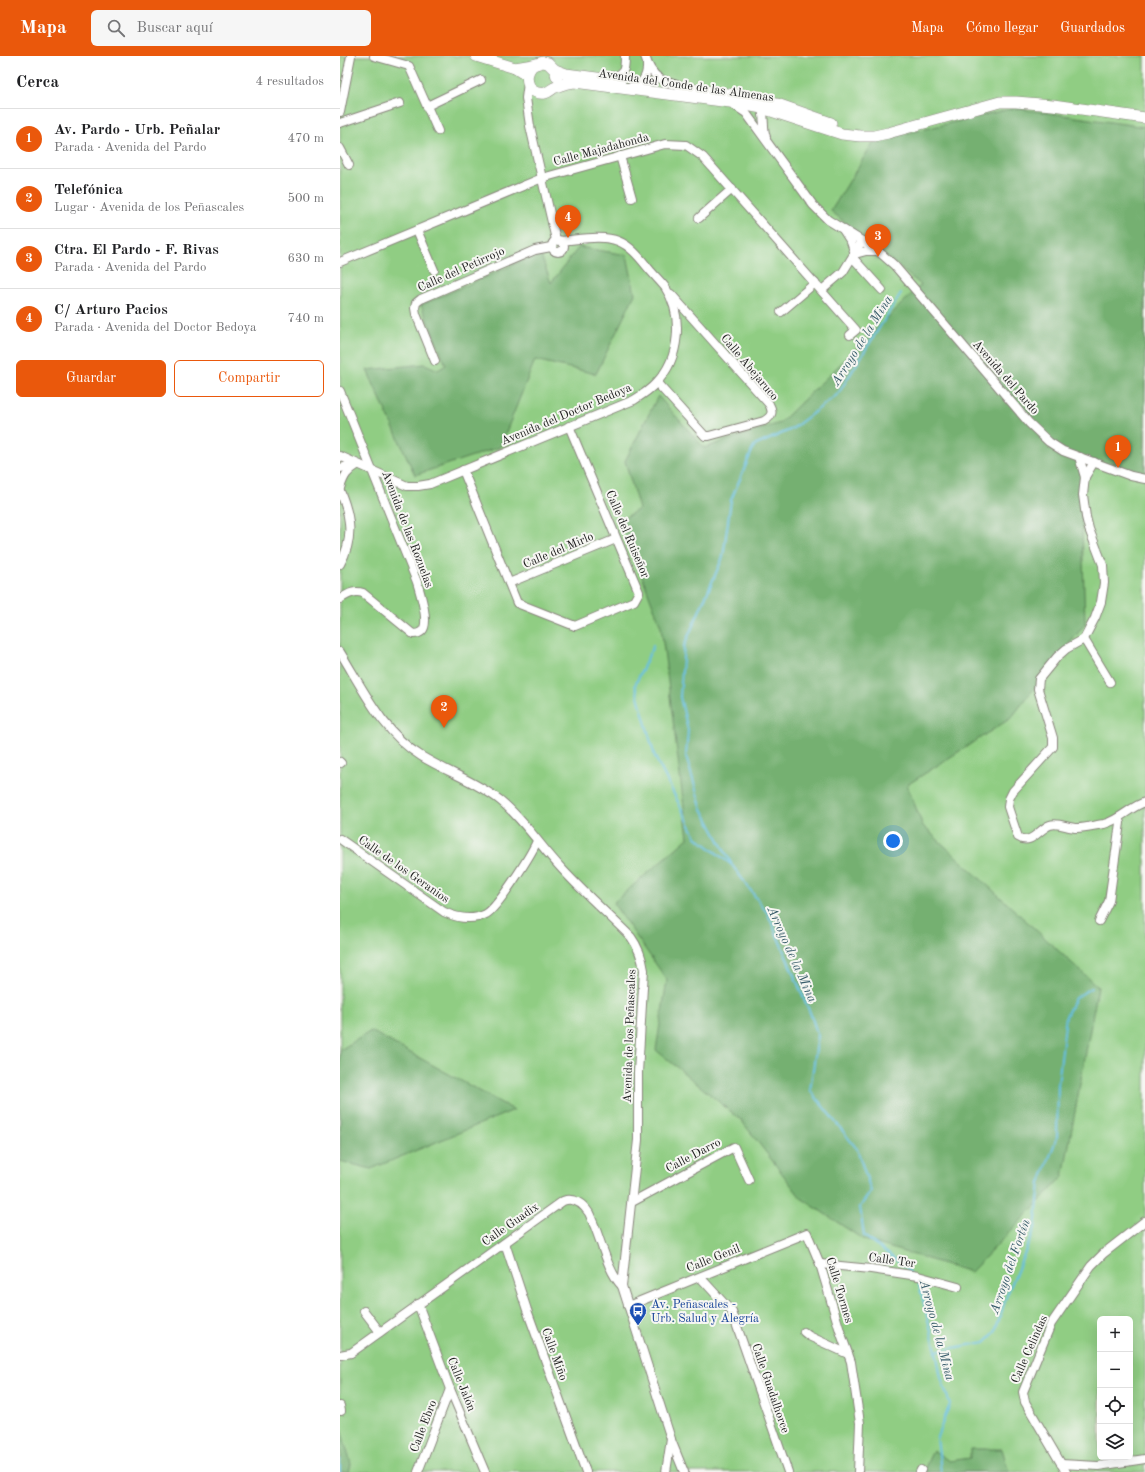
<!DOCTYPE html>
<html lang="es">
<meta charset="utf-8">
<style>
body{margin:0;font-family:"Old Standard TT",serif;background:#f6f6f6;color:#202124}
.controls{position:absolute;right:12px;bottom:12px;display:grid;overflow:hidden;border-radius:6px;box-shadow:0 4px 16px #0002}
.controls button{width:36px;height:36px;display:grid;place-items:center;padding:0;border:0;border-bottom:1px solid #e0e0e0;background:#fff;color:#202124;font:20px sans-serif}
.you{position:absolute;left:553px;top:785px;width:14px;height:14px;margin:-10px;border:3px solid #fff;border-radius:50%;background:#1a73e8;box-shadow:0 0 0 6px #1a73e833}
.badge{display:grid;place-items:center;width:26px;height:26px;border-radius:50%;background:#ea580c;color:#fff;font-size:13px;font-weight:700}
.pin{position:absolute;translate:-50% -33px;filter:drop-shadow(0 1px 2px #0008)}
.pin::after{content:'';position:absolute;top:21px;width:14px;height:12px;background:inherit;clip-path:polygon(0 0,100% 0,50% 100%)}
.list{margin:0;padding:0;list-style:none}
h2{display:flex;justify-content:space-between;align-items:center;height:52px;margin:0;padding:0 16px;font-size:17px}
h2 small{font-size:13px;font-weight:400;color:#757577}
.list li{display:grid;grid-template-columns:26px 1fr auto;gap:12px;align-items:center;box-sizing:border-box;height:60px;padding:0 16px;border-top:1px solid #e0e0e0}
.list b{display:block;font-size:15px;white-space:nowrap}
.list p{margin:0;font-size:13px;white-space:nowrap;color:#757577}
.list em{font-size:13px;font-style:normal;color:#757577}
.actions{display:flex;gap:8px;padding:12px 16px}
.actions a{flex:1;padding:9px 0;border:1px solid #ea580c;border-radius:6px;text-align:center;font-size:14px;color:#ea580c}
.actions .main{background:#ea580c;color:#fff}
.icon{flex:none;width:22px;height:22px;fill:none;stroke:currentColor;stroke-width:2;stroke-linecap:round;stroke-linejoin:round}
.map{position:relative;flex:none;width:805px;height:1416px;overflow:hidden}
header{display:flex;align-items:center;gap:24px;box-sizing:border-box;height:56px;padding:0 20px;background:#ea580c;color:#fff}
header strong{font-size:19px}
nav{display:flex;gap:22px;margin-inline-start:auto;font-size:14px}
.search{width:280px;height:36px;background:#f6f6f6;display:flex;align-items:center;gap:10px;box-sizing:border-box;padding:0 14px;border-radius:6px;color:#757577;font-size:15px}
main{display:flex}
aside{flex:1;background:#fff}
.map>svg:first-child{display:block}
</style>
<header>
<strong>Mapa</strong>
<div class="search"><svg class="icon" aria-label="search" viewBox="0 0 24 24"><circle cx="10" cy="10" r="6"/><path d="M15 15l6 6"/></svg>Buscar aquí</div>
<nav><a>Mapa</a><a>Cómo llegar</a><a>Guardados</a></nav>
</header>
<main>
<aside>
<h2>Cerca<small>4 resultados</small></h2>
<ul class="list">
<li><span class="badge">1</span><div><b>Av. Pardo - Urb. Peñalar</b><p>Parada · Avenida del Pardo</p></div><em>470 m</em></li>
<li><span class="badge">2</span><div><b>Telefónica</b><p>Lugar · Avenida de los Peñascales</p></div><em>500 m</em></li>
<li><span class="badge">3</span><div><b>Ctra. El Pardo - F. Rivas</b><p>Parada · Avenida del Pardo</p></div><em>630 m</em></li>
<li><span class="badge">4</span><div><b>C/ Arturo Pacios</b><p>Parada · Avenida del Doctor Bedoya</p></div><em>740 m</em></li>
</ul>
<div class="actions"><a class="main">Guardar</a><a>Compartir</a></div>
</aside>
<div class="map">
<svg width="805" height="1416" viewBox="0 0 805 1416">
<rect width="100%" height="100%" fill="#f6f6f2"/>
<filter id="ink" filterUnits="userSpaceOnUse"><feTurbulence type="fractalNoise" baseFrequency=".025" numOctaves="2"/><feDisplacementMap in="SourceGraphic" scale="8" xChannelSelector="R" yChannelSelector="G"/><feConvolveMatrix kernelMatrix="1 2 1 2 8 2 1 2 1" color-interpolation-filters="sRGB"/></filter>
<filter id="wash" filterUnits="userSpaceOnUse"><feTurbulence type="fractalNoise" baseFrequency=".012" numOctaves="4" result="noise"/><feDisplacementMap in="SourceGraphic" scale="16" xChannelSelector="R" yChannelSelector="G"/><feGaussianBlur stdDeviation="0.9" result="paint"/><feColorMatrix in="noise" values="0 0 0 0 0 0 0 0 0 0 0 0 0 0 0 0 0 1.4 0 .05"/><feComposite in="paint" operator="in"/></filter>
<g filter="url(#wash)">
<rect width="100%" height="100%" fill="#f3ebda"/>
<path fill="#90cd83" stroke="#567450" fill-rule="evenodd" d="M0,0H805V1416H0ZM760,1263H790V1401H760Z"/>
<g fill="#74b071" stroke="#486646">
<path d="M674,52L805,71V418L740,401L745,568L671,662L567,729L583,770L758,931L723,1121L631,1216L524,1184L461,1142L401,1064L316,994L327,924L273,847L348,782L321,571L281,464L299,453L285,405L318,340L364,392L440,367L581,229L491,155L534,85Z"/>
<path d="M239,191L287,199L295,238L256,318L195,304L160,391L75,419L27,314L85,308L98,314L106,309L81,249L200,197L211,227Z"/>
<path d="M31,975L174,1054L31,1113L0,1105V994Z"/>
<path d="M0,1370L11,1408L9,1416H0Z"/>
<path d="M630,1393H662L669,1416H587L584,1414L593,1394L609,1405L630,1402Z"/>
</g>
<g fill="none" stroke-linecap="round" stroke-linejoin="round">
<g stroke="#65bfe2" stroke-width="2">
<path d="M561,237L498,338L452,373L414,390L391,444L383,501L344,590L340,641L348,674L346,700L361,751L392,809L428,858L471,959L478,980L470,1034L517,1093L531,1135L520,1151L524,1180L567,1212L570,1217"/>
<path d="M313,590L295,629L315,701L356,781L392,809"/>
<path d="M576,1223L578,1225L596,1295L601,1322L610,1348L597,1381L601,1416"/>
<path d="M596,1295L645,1286L655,1276L667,1239L695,1172L700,1127L717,1081L718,1029L726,960L735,942L751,932"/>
<path d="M0,1404V1416"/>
</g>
</g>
</g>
<g filter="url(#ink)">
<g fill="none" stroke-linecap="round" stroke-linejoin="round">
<defs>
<g id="minor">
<path d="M34,0L69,10L98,75"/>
<path d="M305,0C312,24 324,26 346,31"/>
<path d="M269,21C285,19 285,14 285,0"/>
<path d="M188,27L186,42L190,70L216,184"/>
<path d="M288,31C301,32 308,20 307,8"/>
<path d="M394,49L406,57L473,149L488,164L538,195L554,209L656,328L689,367L709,386L723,395L791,420L805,423"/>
<path d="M419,49C426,55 422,72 426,81"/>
<path d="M87,50L141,24"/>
<path d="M0,56L11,0"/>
<path d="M0,67L60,47"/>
<path d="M0,92L9,109"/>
<path d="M280,100L292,142"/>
<path d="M359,162L392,133"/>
<path d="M77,174L94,214"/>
<path d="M504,175L511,186L515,198"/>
<circle cx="218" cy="190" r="6"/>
<path d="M515,198L526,195H538"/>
<path d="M513,202L542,234"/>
<path d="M0,206L202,122L325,88L346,89L363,101L516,274L510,279"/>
<path d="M482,234L503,216L522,185"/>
<path d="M441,256L475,227"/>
<path d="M95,305L76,258L75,252L76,247L81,243L195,194L211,191"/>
<path d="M317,327L365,380H369L424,365C433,360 433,355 429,348L331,238"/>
<path d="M0,335L77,526C80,536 90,567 82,575C79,578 76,578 73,578L23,537C14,534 8,538 0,543"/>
<path d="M0,400L67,430H78L90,428L294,344C302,339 310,334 316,327C340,303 344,260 325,231C320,225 314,219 309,213C300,202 291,190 278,185C262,178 237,184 220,185"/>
<path d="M740,401V404L745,421L743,439L746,461L749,473L763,509L764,527L761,546L755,562L744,583L726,593L717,601L699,623L698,633L713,682V691L673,735L669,743L668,751L678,781C691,790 699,773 710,769C718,766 728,772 737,772C746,772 756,769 764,768C780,764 790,751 805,746"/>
<path d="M0,412L14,409"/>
<path d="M123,414L177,547L235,570L294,545L299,536L229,370"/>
<path d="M745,421L754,406"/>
<path d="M0,432C4,420 7,415 17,409"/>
<path d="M0,435C11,461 14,483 0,508"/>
<path d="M169,527L276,483"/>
<path d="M744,583L770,626"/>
<path d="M0,596C23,633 43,677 81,700C107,716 137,726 161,745C184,764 201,791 222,813C244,837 268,858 291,881C299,892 302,901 304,914L298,1017V1084L282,1230L331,1383L326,1416"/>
<path d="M0,706L1,707"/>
<path d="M0,783L104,856C117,862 132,865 146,858C158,851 191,799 197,785"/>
<path d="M759,865L769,845L780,767L778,762"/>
<path d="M292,1146L394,1091L409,1124"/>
<path d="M165,1187L187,1254L246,1416"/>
<path d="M480,1208L531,1213L578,1220L618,1231"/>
<path d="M360,1221L392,1256L448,1416"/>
<path d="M78,1248L110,1333L145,1416"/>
<path d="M288,1250L467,1177L480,1208L500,1275L511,1306L520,1367L518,1416"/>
<path d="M24,1255L40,1276"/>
<path d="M464,1276L469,1280L508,1298"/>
<path d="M0,1299L11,1297L223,1145C234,1141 243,1148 249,1157C251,1161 253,1167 255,1171C262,1189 269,1217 282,1230"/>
<path d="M0,1350L1,1355"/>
<path d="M331,1384L344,1416"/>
<path d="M721,1408L758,1410L805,1403"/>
<path d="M78,1416L110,1333"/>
<path d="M580,1416L581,1414"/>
<path d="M726,1416L685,1346L683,1336L711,1268L751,1210L764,1197L805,1165"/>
</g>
<g id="major">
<path d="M136,0L175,12L181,16"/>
<path d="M193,9C182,20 188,40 205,37C210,36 212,32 216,31C222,28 228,27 234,26L390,46L422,52L502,78L520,80H534L548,77L660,46H676L713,49L805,62"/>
<path d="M175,12L193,9L203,6L208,7L215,14L217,21"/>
<path d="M215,14L226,18L280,25"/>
<path d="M341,32L404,40L437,48L491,67"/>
</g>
</defs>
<use href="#minor" stroke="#88847b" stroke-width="10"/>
<use href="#major" stroke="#88847b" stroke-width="12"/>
<use href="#minor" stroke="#fff" stroke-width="8"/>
<use href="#major" stroke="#fff" stroke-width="11"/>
</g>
</g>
<defs>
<symbol id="bus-pin" viewBox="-11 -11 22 30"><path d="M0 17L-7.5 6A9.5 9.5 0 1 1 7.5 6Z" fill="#1a4fb4" stroke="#f6f6f2"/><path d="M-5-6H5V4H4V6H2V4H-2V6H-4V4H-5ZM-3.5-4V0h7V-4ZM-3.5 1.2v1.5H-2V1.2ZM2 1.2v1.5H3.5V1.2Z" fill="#fff"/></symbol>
</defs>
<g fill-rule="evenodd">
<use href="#bus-pin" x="288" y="1245" width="20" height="27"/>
</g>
<g text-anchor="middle" stroke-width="4" stroke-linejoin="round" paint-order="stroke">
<g font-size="12" fill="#1c1c1c" stroke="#f6f6f2">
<text transform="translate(346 29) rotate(8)" y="4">Avenida del Conde de las Almenas</text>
<text transform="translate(261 93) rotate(-15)" y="4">Calle Majadahonda</text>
<text transform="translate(121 213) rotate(-24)" y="4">Calle del Petirrojo</text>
<text transform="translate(410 311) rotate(50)" y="4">Calle Abejaruco</text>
<text transform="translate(666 321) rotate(49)" y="4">Avenida del Pardo</text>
<text transform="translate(226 358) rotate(-23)" y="4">Avenida del Doctor Bedoya</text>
<text transform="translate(68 473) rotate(69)" y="4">Avenida de las Rozuelas</text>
<text transform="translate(288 478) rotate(67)" y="4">Calle del Ruiseñor</text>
<text transform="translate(218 494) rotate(-23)" y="4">Calle del Mirlo</text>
<text transform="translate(64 813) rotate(35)" y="4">Calle de los Geranios</text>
<text transform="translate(289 980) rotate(-88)" y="4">Avenida de los Peñascales</text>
<text transform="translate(353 1099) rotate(-28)" y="4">Calle Darro</text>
<text transform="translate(170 1168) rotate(-35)" y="4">Calle Guadix</text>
<text transform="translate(373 1202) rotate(-22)" y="4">Calle Genil</text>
<text transform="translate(552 1204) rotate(8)" y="4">Calle Ter</text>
<text transform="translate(500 1234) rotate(73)" y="4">Calle Tormes</text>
<text transform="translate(689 1293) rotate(-66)" y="4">Calle Celindas</text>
<text transform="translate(215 1298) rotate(70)" y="4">Calle Miño</text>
<text transform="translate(122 1328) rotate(68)" y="4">Calle Jalón</text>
<text transform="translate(431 1332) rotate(71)" y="4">Calle Guadalhorce</text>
<text transform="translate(83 1370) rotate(-69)" y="4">Calle Ebro</text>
</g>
<g font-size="12" fill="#164399" stroke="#f6f6f2" text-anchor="start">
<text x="311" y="1252">Av. Peñascales -<tspan x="311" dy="14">Urb. Salud y Alegría</tspan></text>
</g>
<g font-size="13" font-style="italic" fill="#395d6b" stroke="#f6f6f2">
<text transform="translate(521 284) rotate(-58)" y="5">Arroyo de la Mina</text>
<text transform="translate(453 898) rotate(66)" y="5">Arroyo de la Mina</text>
<text transform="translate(669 1210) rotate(-71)" y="5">Arroyo del Fortín</text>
<text transform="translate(598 1274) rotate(75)" y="5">Arroyo de la Mina</text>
</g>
</g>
</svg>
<div class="controls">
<button>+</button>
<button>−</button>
<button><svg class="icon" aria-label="locate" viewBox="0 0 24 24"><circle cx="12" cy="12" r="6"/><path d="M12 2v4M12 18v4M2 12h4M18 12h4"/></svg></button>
<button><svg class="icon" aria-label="layers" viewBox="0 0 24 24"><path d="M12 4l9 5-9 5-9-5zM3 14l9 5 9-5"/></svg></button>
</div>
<div class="you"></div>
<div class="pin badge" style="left:778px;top:412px">1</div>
<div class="pin badge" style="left:104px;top:672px">2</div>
<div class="pin badge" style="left:538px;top:201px">3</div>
<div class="pin badge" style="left:228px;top:182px">4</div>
</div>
</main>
